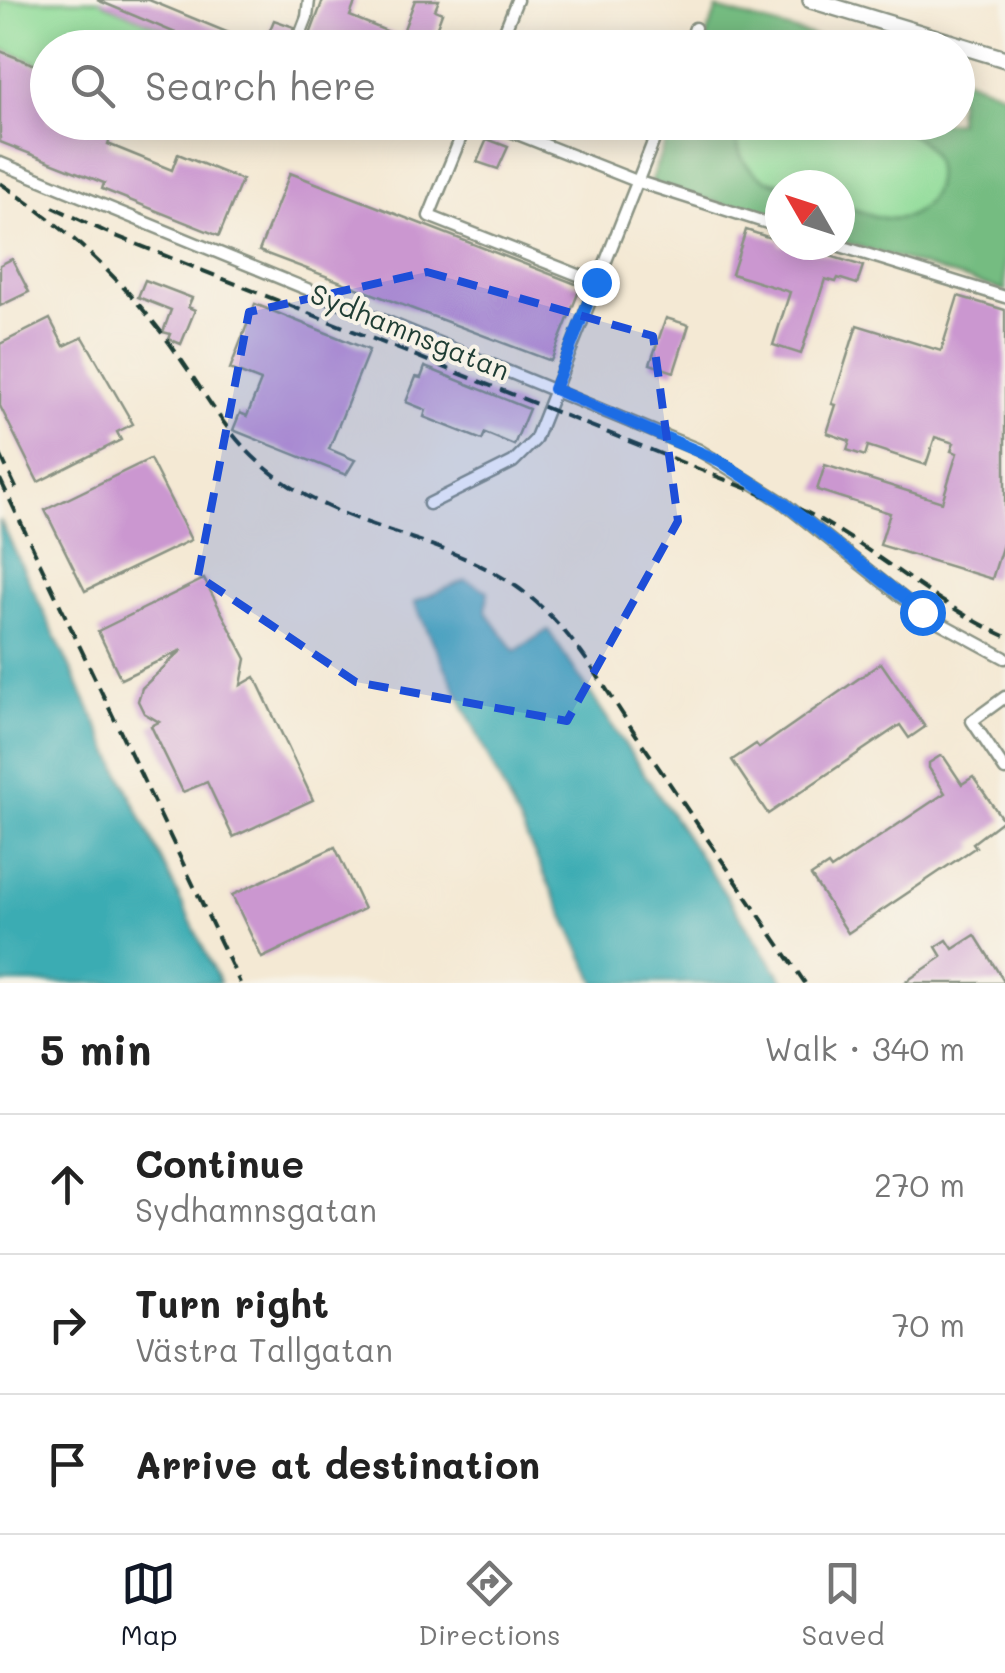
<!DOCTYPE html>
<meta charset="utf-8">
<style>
body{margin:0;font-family:Mali,sans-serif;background:#f2f2f2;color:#222}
.compass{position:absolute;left:765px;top:170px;width:90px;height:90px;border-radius:50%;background:#fff;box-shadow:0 5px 25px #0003;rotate:309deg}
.stop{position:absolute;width:30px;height:30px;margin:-22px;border:8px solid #1a73e8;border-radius:50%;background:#fff}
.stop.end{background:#1a73e8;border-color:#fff;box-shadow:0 2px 10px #0008}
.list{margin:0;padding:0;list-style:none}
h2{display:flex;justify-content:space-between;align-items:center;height:130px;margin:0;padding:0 40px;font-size:42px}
h2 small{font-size:32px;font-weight:400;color:#767676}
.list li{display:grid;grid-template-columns:65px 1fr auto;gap:30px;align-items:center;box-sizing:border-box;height:140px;padding:0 40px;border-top:2px solid #e0e0e0}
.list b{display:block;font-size:38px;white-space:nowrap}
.list p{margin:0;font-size:32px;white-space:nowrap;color:#767676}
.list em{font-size:32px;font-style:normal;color:#767676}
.icon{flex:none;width:55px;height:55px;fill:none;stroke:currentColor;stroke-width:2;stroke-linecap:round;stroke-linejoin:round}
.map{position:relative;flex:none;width:1005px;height:983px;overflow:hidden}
.search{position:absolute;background:#fff;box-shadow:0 5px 25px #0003;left:30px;right:30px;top:30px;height:110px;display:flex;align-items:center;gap:25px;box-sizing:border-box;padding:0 35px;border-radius:55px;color:#767676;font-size:38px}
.sheet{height:550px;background:#fff}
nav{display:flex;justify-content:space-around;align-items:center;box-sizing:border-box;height:140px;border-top:2px solid #e0e0e0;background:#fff;font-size:28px;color:#767676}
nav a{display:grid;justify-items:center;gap:5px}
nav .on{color:#111827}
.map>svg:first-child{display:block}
</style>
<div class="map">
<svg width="1005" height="983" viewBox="0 0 1005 983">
<rect width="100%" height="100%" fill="#f7f3e8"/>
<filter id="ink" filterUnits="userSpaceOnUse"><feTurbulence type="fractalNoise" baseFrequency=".01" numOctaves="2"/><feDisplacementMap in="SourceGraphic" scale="20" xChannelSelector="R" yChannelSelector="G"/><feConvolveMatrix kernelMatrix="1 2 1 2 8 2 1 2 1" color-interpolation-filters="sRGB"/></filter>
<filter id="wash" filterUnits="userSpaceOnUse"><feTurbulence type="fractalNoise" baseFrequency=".0048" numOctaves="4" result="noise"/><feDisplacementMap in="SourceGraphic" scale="40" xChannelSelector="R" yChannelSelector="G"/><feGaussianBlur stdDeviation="2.25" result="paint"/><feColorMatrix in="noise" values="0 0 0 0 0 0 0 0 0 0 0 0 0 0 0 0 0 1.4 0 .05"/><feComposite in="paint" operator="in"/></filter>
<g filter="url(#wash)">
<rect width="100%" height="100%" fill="#f4e9d4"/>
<g fill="#90dc99" stroke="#588c66" stroke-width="2.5">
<path d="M0,0H103V3L208,47H139L122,41L119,47L48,48L47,67L0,48Z"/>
<path d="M740,123C791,123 871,111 915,137C951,158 939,212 900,218C880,221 858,210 840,204V185C797,185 720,191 740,123Z"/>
</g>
<g fill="#74bc81" stroke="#4a7c5a" stroke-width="2.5">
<path d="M717,9L852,47H702Z"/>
<path d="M958,76L1005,94V291L840,241V204C857,210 876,219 893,219C931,219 951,171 924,144C911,131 890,128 873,123L958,122Z"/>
<path d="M673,123H740C731,156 750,175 780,185V222L650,182Z"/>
</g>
<g fill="#3aacb3" stroke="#2c7474" stroke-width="2.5">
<path d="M0,520L220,983H0Z"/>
<path d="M466,580L488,591L486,612L515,651L548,630L785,983H596L414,602Z"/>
</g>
<g id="blocks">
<g fill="#cb97d0">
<path d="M97,0H149L263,47L274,20L294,27L286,48H211Z"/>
<path d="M323,0H356L350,16L401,37L415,0H439L435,10L442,13L429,48H305Z"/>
<path d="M0,51L48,70V122H116L108,144L172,170L178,154L242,180L219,236L102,189L104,183L0,142Z"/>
<path d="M487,139L508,147L498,169L477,162Z"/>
<path d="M290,173L581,286L551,361L259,251Z"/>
<path d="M746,230L780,241V245H794L863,266L857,284L838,278L836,282L825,279L801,354L773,345L790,292L732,274Z"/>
<path d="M12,259L29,292L0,306V265Z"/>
<path d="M145,280L192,298L188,307L195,310L181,344L169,339L171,334L163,332L171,310L138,297Z"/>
<path d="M958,296L1005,310V538L992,579L880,545L890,513L817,490L825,465L942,502L957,453L951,451L954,443L935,437L926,465L868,446L865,456L847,450L850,441L827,433L836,405L832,404L857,325L941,351Z"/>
<path d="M255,304L369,350L329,449L355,460L346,475L233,430L240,413L247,416L261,381L230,369Z"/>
<path d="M666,318L689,325L674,372L650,364Z"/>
<path d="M50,319L64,346L83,337L133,424L117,432L121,440L38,482L0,406V344Z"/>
<path d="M425,367L529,409L514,445L485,433L482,440L424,417L426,410L406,402L416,377L421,378Z"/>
<path d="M150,459L191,540L85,591L45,510Z"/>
<path d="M204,579L246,659L241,685L255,677L313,800L233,837L207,782L183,792L151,726L159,722L144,713L138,701L142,688L182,650L121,679L98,631Z"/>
<path d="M881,663L925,727L909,738L900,725L768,814L732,760L756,744L759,748Z"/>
<path d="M940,756L944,757L962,784L973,777L1003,820L973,843L976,847L848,933L811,876L828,865L831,869L945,793L929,768V763Z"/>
<path d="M335,847L364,909L262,958L232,895Z"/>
<path d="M975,935L1005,983H904L942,957L936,947L947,940L953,949Z"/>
</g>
</g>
</g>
<g filter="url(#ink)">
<use href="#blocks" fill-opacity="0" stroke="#8a9384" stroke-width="2.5"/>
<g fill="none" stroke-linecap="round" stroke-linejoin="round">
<defs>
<g id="street">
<path d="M295,48L307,17L309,0"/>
<path d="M498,48L517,0"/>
<path d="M688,48L695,28"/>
<path d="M467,122L429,216L596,282"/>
<path d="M487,122L639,182L780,227"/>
<path d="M0,163L699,450L781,501L922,613L1005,658"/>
<path d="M837,245L1005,297"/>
<path d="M429,504L513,462L535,440L661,122"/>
<path d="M1005,697L972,721L1005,770"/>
</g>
<path id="secondary" d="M811,0L1005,59"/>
</defs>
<use href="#street" stroke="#8a9384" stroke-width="15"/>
<use href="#secondary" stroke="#8a9384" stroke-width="20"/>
<use href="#street" stroke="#fff" stroke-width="10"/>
<use href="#secondary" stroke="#fff" stroke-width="15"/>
<g stroke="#1f3d34" stroke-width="4" stroke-dasharray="15 8" stroke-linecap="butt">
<path d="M0,183C73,232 133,289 182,361C207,397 227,434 260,463C337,532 437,531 517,587C571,625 602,685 639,739C695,820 750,902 805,983"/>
<path d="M53,207L106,232L806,512C875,549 933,603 1005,636"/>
<path d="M0,454L17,490"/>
<path d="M0,479L240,983"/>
</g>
</g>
</g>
<g fill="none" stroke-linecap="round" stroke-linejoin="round" filter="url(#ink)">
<path stroke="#1a73e8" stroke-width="12" d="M596,282L554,389L720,461L781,501L922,612"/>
</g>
<path fill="#1d4ed8" fill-opacity="0.2" stroke="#1d4ed8" stroke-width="8" stroke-dasharray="20 12" stroke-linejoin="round" d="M427,272L653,336L678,521L567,721L356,682L198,576L249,312Z"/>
<g text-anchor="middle" stroke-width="8" stroke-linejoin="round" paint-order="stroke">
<g font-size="28" fill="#1f3d34" stroke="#f7f3e8">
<text transform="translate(410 332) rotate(22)" y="10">Sydhamnsgatan</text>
</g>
</g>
</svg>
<svg class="compass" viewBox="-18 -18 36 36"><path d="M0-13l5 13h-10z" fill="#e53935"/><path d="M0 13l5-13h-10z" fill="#767676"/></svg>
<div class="stop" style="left:922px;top:612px"></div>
<div class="stop end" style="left:596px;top:282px"></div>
<div class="search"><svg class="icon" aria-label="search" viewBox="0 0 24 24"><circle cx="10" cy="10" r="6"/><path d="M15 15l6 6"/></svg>Search here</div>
</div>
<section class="sheet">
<h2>5 min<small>Walk · 340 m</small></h2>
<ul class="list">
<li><svg class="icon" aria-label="ahead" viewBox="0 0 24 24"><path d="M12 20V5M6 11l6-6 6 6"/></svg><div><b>Continue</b><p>Sydhamnsgatan</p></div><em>270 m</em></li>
<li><svg class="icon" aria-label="right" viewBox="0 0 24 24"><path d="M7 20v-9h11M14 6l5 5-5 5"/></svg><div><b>Turn right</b><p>Västra Tallgatan</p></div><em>70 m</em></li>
<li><svg class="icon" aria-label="arrive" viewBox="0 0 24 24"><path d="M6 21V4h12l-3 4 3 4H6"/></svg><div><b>Arrive at destination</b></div></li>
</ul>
</section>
<nav>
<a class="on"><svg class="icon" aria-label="map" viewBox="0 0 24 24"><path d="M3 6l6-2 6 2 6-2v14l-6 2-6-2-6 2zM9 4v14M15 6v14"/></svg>Map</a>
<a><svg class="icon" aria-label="directions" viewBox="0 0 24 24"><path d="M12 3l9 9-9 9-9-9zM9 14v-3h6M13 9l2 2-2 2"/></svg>Directions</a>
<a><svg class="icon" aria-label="saved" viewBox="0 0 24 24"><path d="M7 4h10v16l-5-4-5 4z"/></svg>Saved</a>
</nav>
